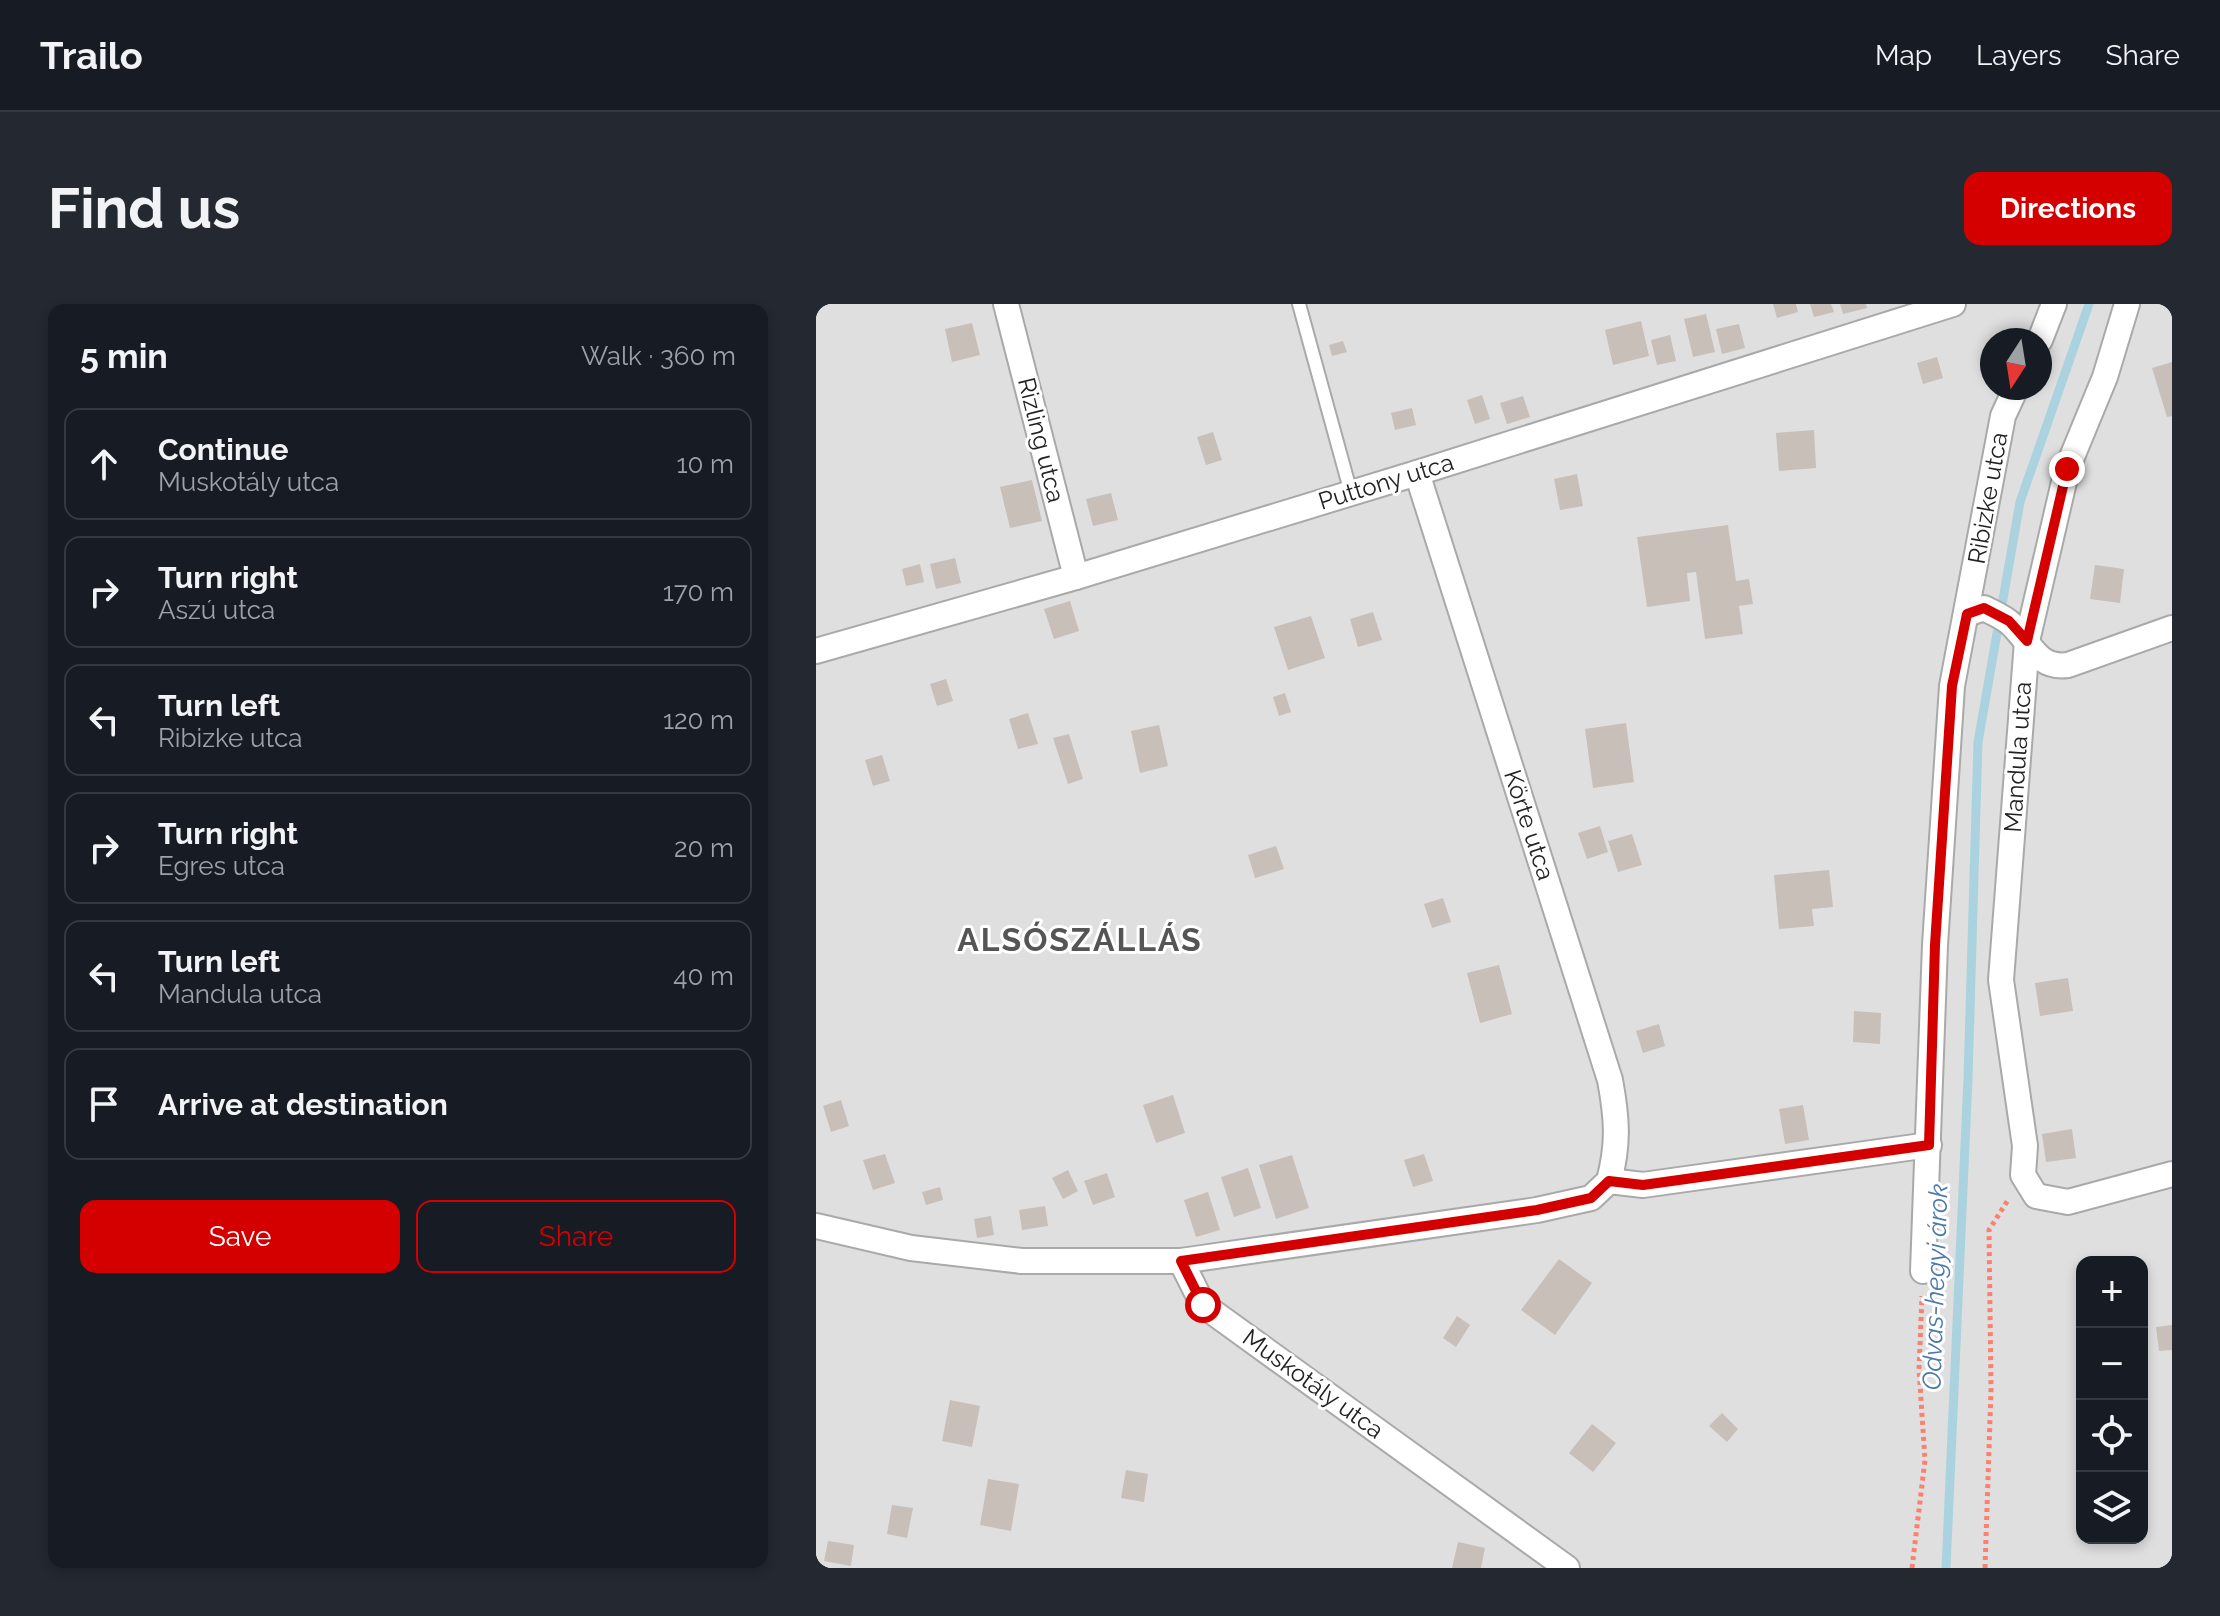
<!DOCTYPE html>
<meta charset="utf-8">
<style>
body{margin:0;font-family:Raleway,sans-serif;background:#242831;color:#f1f3f6}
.controls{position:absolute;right:24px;bottom:24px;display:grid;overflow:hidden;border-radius:16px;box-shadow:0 4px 12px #0003}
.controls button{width:72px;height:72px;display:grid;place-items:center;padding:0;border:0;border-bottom:2px solid #363941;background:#171b24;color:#f1f3f6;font:40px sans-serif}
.compass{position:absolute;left:1164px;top:24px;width:72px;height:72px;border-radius:50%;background:#171b24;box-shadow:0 4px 12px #0003;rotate:192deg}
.stop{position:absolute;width:24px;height:24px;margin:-18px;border:6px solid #d40000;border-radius:50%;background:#fff}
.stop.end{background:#d40000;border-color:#fff;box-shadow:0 2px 8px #0008}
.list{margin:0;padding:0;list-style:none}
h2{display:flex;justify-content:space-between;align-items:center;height:104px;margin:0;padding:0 32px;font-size:34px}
h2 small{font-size:26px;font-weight:400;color:#9ea1a6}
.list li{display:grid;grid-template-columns:52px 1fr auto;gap:24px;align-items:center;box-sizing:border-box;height:112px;margin:0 16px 16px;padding:0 16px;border:2px solid #363941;border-radius:16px}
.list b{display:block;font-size:30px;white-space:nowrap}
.list p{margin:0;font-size:26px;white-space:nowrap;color:#9ea1a6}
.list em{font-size:26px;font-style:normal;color:#9ea1a6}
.actions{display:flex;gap:16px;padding:24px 32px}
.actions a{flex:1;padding:18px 0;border:2px solid #d40000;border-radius:16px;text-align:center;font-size:28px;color:#d40000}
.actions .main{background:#d40000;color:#fff}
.icon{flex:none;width:44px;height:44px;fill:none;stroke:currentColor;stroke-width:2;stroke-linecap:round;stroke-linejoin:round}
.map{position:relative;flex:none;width:1356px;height:1264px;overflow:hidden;border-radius:16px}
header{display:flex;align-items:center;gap:48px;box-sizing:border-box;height:112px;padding:0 40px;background:#171b24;border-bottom:2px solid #363941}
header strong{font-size:38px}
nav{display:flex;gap:44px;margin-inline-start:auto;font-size:28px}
.intro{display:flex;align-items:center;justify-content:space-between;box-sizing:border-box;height:192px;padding:0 48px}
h1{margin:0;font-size:56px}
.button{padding:20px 36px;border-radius:16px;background:#d40000;color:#fff;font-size:28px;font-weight:700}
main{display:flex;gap:48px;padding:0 48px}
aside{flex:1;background:#171b24;border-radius:16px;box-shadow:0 4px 12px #0003}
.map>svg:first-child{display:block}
</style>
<header>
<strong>Trailo</strong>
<nav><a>Map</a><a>Layers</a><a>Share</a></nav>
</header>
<div class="intro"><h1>Find us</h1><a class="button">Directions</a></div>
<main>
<aside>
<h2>5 min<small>Walk · 360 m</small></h2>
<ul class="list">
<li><svg class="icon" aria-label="ahead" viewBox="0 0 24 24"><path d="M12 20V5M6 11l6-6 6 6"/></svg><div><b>Continue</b><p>Muskotály utca</p></div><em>10 m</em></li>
<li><svg class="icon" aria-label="right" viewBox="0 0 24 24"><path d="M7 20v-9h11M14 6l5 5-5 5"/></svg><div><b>Turn right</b><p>Aszú utca</p></div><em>170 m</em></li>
<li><svg class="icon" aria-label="left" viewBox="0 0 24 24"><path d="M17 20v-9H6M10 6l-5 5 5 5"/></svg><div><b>Turn left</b><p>Ribizke utca</p></div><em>120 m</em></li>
<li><svg class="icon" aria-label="right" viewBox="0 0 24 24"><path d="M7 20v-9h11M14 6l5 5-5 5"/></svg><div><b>Turn right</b><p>Egres utca</p></div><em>20 m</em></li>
<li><svg class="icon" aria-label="left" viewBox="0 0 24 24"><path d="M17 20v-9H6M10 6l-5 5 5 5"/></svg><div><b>Turn left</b><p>Mandula utca</p></div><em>40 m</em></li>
<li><svg class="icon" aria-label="arrive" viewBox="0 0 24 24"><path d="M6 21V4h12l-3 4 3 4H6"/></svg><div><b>Arrive at destination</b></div></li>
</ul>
<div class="actions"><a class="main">Save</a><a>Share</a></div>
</aside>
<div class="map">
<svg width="1356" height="1264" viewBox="0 0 1356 1264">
<rect width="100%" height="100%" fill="#f2efe9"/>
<path fill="#e0dfdf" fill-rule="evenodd" d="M0,0H1356V1264H0ZM1176,36H1224V84H1176ZM1266,958H1326V1234H1266Z"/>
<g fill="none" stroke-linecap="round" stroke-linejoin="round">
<path stroke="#aad3df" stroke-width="9" d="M1130,1264L1152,774L1162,438L1204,198L1273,0"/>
</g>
<g fill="#c7bfb8">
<path d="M957,0H980L982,8L961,14Z"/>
<path d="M994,0H1015L1018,8L998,13Z"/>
<path d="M1024,0H1050L1051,4L1027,10Z"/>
<path d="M890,10L899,48L877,53L868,15Z"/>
<path d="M825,17L833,52L797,61L789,26Z"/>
<path d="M156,19L164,51L136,58L129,25Z"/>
<path d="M923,20L929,44L906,50L900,25Z"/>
<path d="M854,31L860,57L841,61L835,36Z"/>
<path d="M527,37L531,48L516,52L513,41Z"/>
<path d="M1121,53L1127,74L1107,80L1101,59Z"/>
<path d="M1356,58V112L1351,113L1336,64Z"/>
<path d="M666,91L674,115L659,120L651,96Z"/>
<path d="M707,92L714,113L691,120L684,99Z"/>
<path d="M596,104L600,121L579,126L575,109Z"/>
<path d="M998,126L1000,164L963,167L960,129Z"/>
<path d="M397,128L406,156L390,161L381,133Z"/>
<path d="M761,170L767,202L744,206L738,175Z"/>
<path d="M216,176L226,217L194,224L184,183Z"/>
<path d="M295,189L302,216L277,222L270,195Z"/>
<path d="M912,221L920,277L933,275L937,300L923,302L927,330L889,335L880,268L871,269L874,297L831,303L821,233Z"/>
<path d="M139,254L145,279L120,285L114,260Z"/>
<path d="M104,260L108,278L90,282L86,265Z"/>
<path d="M1279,261L1308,265L1304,299L1274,295Z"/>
<path d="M254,297L263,327L238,335L228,305Z"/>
<path d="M557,308L566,336L542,343L534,315Z"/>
<path d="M495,312L509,354L472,366L458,323Z"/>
<path d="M130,375L137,397L121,402L114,380Z"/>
<path d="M469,389L475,408L463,412L457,393Z"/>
<path d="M212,409L222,440L202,445L193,415Z"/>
<path d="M810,419L818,478L777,484L769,425Z"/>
<path d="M343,421L352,462L324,469L315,427Z"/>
<path d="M253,430L267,475L252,480L237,434Z"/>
<path d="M66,451L74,477L57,482L49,456Z"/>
<path d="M784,522L792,548L771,555L762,529Z"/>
<path d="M816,530L826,561L802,568L792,537Z"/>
<path d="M460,542L468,565L439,574L432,551Z"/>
<path d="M1013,566L1017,603L996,605L998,622L963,625L958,571Z"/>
<path d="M627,594L635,618L616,624L608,600Z"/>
<path d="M683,661L696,710L664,719L651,669Z"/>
<path d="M1252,674L1257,707L1224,712L1219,679Z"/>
<path d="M1038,707L1065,709L1064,740L1037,738Z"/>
<path d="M843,720L849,742L827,749L820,727Z"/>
<path d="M357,791L369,829L340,839L327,801Z"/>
<path d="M25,796L33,822L15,828L7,802Z"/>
<path d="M987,801L993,836L969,840L963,805Z"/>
<path d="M1256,825L1260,854L1230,858L1226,830Z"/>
<path d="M69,850L79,879L57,886L47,856Z"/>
<path d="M608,850L617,877L597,883L588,856Z"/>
<path d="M476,851L493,904L460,915L443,861Z"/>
<path d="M432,864L445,904L418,913L405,873Z"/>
<path d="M252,866L262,887L247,895L236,874Z"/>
<path d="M291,869L299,893L277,901L268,877Z"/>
<path d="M124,883L127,896L110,901L106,888Z"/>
<path d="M392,888L404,926L380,933L368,896Z"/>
<path d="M229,902L232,922L206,926L203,906Z"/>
<path d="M175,912L178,931L161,934L158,915Z"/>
<path d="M743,955L776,979L739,1031L705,1006Z"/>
<path d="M641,1012L654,1021L640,1043L627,1034Z"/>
<path d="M1356,1021V1046L1343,1047L1340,1023Z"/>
<path d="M134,1096L164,1102L156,1143L126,1137Z"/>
<path d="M906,1109L922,1125L911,1138L893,1122Z"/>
<path d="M776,1120L800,1139L777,1168L753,1149Z"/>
<path d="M310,1166L332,1170L328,1198L305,1194Z"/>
<path d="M172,1175L203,1180L195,1227L164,1221Z"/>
<path d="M76,1201L97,1204L91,1234L71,1230Z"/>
<path d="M12,1237L38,1241L35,1262L8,1257Z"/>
<path d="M642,1238L669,1244L665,1264H636Z"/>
</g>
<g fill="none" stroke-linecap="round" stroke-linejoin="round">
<defs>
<path id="lane" d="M483,0L535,189"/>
<g id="street">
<path d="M190,0L260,273"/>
<path d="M1311,0L1289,73L1251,165L1211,337L1185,676L1209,842L1207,871L1220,892L1252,898L1356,870"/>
<path d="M1224,36L1238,0"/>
<path d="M601,169L794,776C801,814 803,839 793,877"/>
<path d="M1151,310L1168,304C1177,309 1188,313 1195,320C1216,339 1220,365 1252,361L1356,324"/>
<path d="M0,347L260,273L601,169L1137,0"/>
<path d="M793,877L827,881L1113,841"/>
<path d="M0,922L95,944L206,957H365L721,906L775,894L793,877"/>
<path d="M365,957L387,1001L751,1264"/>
<path d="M1107,967L1119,641L1136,382L1187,112L1200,84"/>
</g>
</defs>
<use href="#lane" stroke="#a9a9a9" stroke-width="16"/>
<use href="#street" stroke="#a9a9a9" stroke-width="28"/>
<g stroke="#fa8072" stroke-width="5" stroke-dasharray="4 4" stroke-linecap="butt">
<path d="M1096,1264L1109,1156L1103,1065L1106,992"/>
<path d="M1169,1264L1175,1086L1173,926L1192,896"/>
</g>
<use href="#lane" stroke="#fff" stroke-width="12"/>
<use href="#street" stroke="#fff" stroke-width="24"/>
</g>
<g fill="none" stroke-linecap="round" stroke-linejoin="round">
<path stroke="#d40000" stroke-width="10" d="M387,1001L365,957L721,906L775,894L793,877L827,881L1113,841L1119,641L1136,382L1151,310L1168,304L1193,317L1211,337L1251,165"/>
</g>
<g text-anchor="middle" stroke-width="6" stroke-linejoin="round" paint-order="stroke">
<g font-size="24" fill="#222" stroke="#fff">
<text transform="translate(225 136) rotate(76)" y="8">Rizling utca</text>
<text transform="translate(570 178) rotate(-17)" y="8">Puttony utca</text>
<text transform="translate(1172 194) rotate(-80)" y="8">Ribizke utca</text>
<text transform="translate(1202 453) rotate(-86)" y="8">Mandula utca</text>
<text transform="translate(713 521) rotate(72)" y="8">Körte utca</text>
<text transform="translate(497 1080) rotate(36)" y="8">Muskotály utca</text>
</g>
<g font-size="26" font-style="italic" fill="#4a7aab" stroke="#fff">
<text transform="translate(1119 983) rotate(-88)" y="9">Odvas-hegyi árok</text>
</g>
<g font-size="32" font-weight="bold" letter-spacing="2" fill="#555" stroke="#fff">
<text x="264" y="647">ALSÓSZÁLLÁS</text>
</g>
</g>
</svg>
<div class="controls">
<button>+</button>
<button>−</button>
<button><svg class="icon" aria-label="locate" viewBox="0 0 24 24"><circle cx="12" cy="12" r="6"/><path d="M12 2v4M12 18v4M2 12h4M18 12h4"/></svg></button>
<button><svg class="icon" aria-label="layers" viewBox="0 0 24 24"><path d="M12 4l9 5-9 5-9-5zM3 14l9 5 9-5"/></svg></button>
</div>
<svg class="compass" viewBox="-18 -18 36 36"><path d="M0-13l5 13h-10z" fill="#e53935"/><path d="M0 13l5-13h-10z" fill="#9ea1a6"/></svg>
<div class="stop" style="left:387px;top:1001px"></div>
<div class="stop end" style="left:1251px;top:165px"></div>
</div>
</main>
